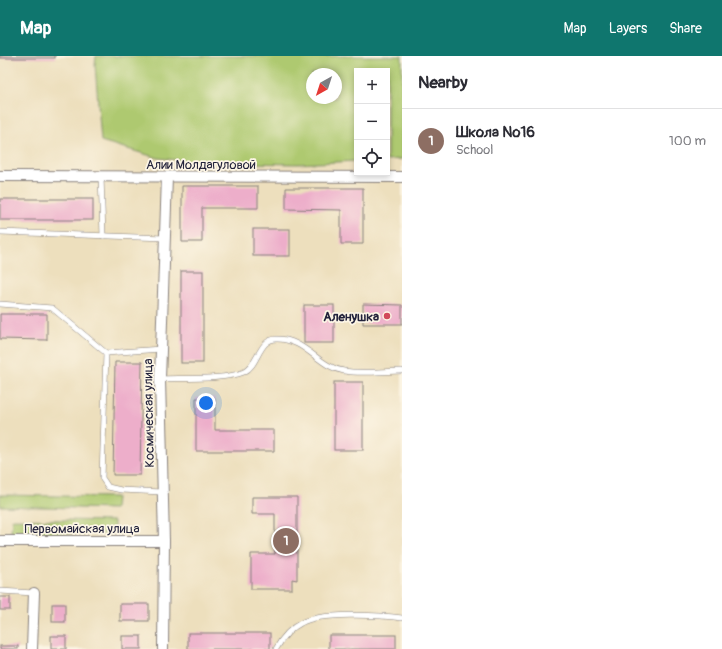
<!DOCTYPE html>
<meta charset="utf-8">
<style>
body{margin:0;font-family:Pangolin,sans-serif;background:#f7f7f7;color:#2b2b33}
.controls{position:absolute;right:12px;top:12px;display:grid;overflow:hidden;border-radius:0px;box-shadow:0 2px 6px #0003}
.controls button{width:36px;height:36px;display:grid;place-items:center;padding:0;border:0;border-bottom:1px solid #e1e1e2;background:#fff;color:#2b2b33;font:20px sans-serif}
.compass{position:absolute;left:306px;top:12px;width:36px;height:36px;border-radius:50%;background:#fff;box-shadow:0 2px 6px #0003;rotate:219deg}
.you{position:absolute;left:206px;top:347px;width:14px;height:14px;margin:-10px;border:3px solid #fff;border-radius:50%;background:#1a73e8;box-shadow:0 0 0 6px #1a73e833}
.badge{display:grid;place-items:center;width:26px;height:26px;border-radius:50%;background:#0f766e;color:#fff;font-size:13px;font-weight:700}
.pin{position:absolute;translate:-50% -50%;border:2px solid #fff;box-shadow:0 1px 4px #0006}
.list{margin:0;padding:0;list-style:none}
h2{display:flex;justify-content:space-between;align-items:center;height:52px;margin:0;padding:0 16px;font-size:17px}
h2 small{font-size:13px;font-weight:400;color:#7c7c81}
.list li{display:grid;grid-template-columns:26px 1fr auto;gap:12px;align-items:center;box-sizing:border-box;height:64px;padding:0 16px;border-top:1px solid #e1e1e2}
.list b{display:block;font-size:15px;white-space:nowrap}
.list p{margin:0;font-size:13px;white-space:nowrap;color:#7c7c81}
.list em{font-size:13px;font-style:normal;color:#7c7c81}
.icon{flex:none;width:22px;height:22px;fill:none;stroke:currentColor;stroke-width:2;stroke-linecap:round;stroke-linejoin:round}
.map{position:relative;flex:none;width:402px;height:593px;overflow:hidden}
header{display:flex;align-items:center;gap:24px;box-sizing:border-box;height:56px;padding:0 20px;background:#0f766e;color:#fff}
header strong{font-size:19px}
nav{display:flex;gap:22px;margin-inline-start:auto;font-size:14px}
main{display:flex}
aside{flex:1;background:#fff}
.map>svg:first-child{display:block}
</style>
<header>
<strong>Map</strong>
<nav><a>Map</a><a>Layers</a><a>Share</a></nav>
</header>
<main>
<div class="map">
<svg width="402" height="593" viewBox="0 0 402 593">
<rect width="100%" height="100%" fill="#fcf5e5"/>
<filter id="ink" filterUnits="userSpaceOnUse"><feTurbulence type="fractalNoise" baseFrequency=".025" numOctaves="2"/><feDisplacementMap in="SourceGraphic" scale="8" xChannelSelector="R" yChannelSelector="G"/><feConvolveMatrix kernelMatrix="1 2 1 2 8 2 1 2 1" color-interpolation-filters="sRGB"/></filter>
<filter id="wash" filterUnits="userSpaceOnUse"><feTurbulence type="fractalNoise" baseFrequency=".012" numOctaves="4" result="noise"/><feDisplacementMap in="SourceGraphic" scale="16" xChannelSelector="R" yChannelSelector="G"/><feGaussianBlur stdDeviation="0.9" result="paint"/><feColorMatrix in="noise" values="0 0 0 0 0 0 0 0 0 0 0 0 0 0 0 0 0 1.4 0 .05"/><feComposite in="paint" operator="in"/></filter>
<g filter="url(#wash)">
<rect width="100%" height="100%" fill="#eddfbd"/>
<g fill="#aec96f" stroke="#687655" fill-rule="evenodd">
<path d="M96,0H402V103L387,104V15H357V105L297,108L193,106L158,102L101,85L95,9ZM312,18H336V42H312Z"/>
<path d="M0,439L116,441L115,453L0,450Z"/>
<path d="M12,463L114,465V478L11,477Z"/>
</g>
<g id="blocks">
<g fill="#edaeca">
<rect x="0" y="0" width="55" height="2"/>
<path d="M182,130H258V152H202V186H182Z"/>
<path d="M286,132H363V188H341V154L286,153Z"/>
<rect x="0" y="143" width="93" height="21"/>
<rect x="253" y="173" width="37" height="27"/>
<rect x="181" y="215" width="22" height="92"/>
<path d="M363,248L402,249V268H363Z"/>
<rect x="304" y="249" width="30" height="38"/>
<path d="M0,258H47V284L0,283Z"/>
<path d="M115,306H142L140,419H113Z"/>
<rect x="334" y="326" width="29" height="68"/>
<path d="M196,342H215V374H274V395H196Z"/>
<path d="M252,441H297V524L292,523V533H251V498H275V458H252Z"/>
<rect x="0" y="541" width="10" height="13"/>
<rect x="52" y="548" width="13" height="18"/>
<rect x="120" y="548" width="29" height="17"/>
<rect x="188" y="577" width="82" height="16"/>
<rect x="329" y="579" width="67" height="14"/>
<rect x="51" y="580" width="15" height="13"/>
<rect x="122" y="580" width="19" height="13"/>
<rect x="0" y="590" width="18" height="3"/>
</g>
</g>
</g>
<g filter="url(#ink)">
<use href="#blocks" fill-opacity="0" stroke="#88807c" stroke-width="1"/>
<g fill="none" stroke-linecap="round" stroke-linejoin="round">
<defs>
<g id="service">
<path d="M101,120L103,180"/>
<path d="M0,176L165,182"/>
<path d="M0,248L52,252L106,297"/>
<path d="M161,293L106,297L102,422L108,431L121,434L162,436"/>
<path d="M160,323C182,322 225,324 244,316C259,309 258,283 277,283C306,283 318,311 344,315C361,318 384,315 402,315"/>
<path d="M0,535L34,537"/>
<path d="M276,593C282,582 289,573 301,567C320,556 380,559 402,562"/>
</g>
<g id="minor">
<path d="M0,120L402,121"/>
<path d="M0,485H164"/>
<path d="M32,593L34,537"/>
<path d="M163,593L164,485L160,323L167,121"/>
</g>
</defs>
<use href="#service" stroke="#88807c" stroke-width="6"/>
<use href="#minor" stroke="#88807c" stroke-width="12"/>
<use href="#service" stroke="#fff" stroke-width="5"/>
<use href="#minor" stroke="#fff" stroke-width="10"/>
</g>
</g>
<circle fill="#d1495b" stroke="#fcf5e5" stroke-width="1.5" cx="387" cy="260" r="4"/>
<g text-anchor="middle" stroke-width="3.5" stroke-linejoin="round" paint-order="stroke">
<g font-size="13" fill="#22223b" stroke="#fcf5e5">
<text x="201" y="113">Алии Молдагуловой</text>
<text transform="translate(148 357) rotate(-91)" y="5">Космическая улица</text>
<text x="82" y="477">Первомайская улица</text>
</g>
<g font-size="13" font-weight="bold" fill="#22223b" stroke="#fcf5e5" text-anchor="end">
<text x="379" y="265">Аленушка</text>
</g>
</g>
</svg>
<div class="controls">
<button>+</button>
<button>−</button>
<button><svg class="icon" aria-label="locate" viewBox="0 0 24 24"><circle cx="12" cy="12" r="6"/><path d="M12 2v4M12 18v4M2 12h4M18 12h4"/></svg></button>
</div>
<svg class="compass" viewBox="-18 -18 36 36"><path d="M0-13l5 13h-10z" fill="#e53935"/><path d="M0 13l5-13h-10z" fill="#7c7c81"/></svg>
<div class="you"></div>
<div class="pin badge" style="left:286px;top:485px;background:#8d6e63">1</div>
</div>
<aside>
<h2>Nearby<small></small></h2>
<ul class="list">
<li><span class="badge" style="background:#8d6e63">1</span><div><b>Школа №16</b><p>School</p></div><em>100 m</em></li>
</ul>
</aside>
</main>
